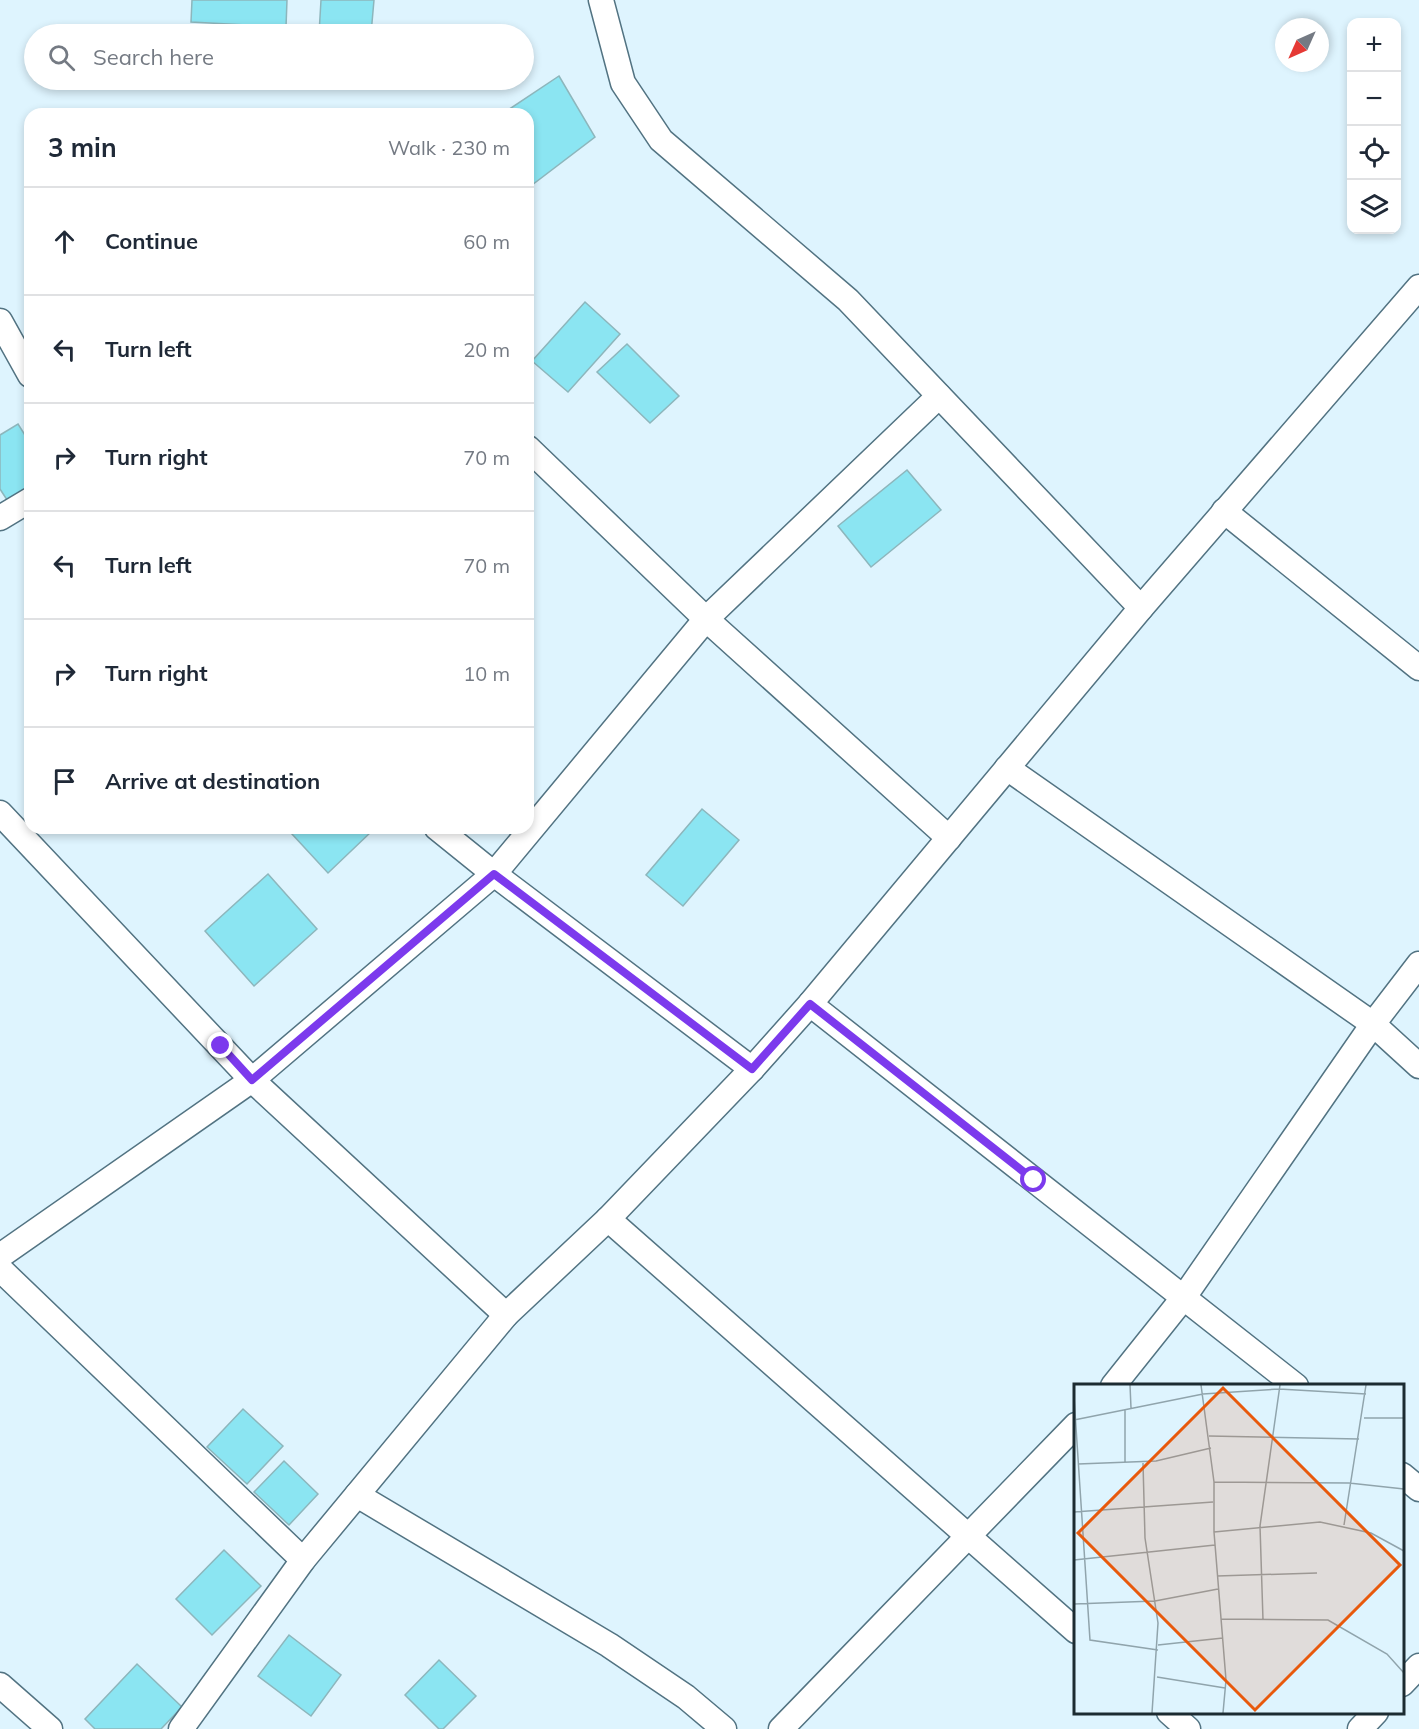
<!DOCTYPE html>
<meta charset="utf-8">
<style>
body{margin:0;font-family:Mulish,sans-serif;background:#f2f2f3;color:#1f2937}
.controls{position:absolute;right:18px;top:18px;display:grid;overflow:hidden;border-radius:12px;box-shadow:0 3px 9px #0003}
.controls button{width:54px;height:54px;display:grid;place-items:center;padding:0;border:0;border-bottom:2px solid #e0e1e3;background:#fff;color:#1f2937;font:30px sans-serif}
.compass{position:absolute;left:1275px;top:18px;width:54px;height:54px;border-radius:50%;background:#fff;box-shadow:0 3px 9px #0003;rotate:225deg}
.stop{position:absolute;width:18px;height:18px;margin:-14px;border:4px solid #7c3aed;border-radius:50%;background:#fff}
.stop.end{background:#7c3aed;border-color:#fff;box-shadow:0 2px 6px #0008}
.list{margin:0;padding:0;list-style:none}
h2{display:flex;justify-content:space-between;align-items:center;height:78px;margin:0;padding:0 24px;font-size:26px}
h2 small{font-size:20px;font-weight:400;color:#747a83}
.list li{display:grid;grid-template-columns:39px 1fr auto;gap:18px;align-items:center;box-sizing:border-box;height:108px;padding:0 24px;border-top:2px solid #e0e1e3}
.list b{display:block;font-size:22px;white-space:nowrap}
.list em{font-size:20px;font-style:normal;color:#747a83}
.icon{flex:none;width:33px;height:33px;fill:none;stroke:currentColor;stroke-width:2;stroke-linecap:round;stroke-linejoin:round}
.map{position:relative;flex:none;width:1419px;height:1729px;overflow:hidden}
.search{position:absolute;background:#fff;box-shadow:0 3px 9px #0003;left:24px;top:24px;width:510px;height:66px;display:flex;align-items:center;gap:15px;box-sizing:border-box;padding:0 21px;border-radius:33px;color:#747a83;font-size:22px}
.panel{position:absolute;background:#fff;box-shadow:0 3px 9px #0003;left:24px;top:108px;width:510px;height:726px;border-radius:18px}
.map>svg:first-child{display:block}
</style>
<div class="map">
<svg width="1419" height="1729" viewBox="0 0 1419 1729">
<rect width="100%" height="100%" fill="#def4fe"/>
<g fill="#8be5f2" stroke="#8db6bc" stroke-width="1.5">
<path d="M192,0H287L286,27L191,22Z"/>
<path d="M321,0H374L371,34H319Z"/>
<path d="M559,76L595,137L528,188V114H502Z"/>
<path d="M585,302L620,334L568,392L532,361Z"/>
<path d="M627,344L679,396L650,423L597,372Z"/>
<path d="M18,424L30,443V490L9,503L0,489V435Z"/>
<path d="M907,470L941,510L871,567L838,526Z"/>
<path d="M702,809L739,840L683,906L646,875Z"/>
<path d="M299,828H369L372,831L328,873L292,834Z"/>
<path d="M268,874L317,929L254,986L205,931Z"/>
<path d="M243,1409L283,1446L247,1484L207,1447Z"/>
<path d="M284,1461L318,1494L289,1525L254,1492Z"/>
<path d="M224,1550L261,1586L212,1635L176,1599Z"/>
<path d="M289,1635L341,1675L311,1716L258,1676Z"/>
<path d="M439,1660L476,1696L443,1729H439L405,1695Z"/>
<path d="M137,1664L182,1707L161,1729H95L85,1719Z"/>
</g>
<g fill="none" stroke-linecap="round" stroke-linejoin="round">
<defs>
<g id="street">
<path d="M601,0L623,83L661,140L848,300L1141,608"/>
<path d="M0,321L30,375"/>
<path d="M528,448L706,619L949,838"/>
<path d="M1224,511L1419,668"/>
<path d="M0,518L30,500"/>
<path d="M1007,768L1373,1024L1419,1066"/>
<path d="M0,813L252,1080L506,1315"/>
<path d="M437,828L494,874L752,1069"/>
<path d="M810,1004L1296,1386"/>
<path d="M608,1219L1076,1631"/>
<path d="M0,1256L252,1080L494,874L706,619L939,396"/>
<path d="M0,1269L303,1560"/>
<path d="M1113,1386L1184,1297L1373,1024L1419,964"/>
<path d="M1402,1475L1419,1489"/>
<path d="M357,1495L609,1645L686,1697L724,1729"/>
<path d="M1402,1684L1419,1666"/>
<path d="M0,1685L50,1729"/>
<path d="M1169,1712L1188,1729"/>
<path d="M181,1729L303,1560L506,1315L608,1219L752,1069L810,1004L1141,608L1419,287"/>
<path d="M781,1729L1076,1425"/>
<path d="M1360,1729L1376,1712"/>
</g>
</defs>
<use href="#street" stroke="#527382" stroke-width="27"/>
<use href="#street" stroke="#fff" stroke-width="24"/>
</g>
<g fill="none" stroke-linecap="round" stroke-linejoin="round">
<path stroke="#7c3aed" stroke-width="8" d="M221,1046L252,1080L494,874L752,1069L810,1004L1034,1180"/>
</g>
<g transform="translate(1074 1384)">
<rect width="330" height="330" fill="#def4fe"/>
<path fill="none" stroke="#90a4ac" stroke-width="1.5" d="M56,1L57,24M127,1L140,98V148L152,296L149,329M0,13L16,256L84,266M51,25V79M290,34H330M0,36L129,10L205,5L292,10M135,52L285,55M69,79L71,154L84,239L78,329M4,80L82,77L137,64M140,98L275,99L330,105M0,128L139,118M270,141L292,1M140,148L246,138L297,149L330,167M0,176L141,161M143,192L243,189M0,220L81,217L144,205M147,235L254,236L313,270L330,289M189,236L186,142L206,1M84,261L149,254M83,293L151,304"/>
<path fill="#e8590c" fill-opacity="0.15" stroke="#e8590c" stroke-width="3" d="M149,4L326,181L181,326L4,149Z"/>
<rect width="330" height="330" fill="none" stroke="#1c2b31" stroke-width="3"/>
</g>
</svg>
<div class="controls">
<button>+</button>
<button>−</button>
<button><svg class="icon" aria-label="locate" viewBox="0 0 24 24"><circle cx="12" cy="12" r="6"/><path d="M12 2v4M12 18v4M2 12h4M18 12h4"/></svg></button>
<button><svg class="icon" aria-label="layers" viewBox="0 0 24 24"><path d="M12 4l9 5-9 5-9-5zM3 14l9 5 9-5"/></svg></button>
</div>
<svg class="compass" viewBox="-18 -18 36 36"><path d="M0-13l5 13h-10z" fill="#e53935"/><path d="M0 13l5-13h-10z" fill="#747a83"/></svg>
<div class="stop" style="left:1034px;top:1180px"></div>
<div class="stop end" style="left:221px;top:1046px"></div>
<div class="search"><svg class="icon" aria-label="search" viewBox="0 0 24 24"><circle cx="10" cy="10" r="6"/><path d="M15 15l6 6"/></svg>Search here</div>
<section class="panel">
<h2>3 min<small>Walk · 230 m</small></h2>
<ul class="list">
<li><svg class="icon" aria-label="ahead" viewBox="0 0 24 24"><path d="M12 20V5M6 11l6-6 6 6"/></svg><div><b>Continue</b></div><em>60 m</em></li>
<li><svg class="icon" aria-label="left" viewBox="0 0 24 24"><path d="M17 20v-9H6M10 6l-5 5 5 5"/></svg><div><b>Turn left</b></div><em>20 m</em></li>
<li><svg class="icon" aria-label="right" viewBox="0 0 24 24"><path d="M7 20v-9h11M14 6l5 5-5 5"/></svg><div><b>Turn right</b></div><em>70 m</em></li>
<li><svg class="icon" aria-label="left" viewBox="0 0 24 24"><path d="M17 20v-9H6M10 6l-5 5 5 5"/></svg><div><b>Turn left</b></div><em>70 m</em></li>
<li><svg class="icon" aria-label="right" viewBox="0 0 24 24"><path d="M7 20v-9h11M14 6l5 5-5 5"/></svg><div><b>Turn right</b></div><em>10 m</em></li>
<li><svg class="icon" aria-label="arrive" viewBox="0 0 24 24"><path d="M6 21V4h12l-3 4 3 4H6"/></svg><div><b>Arrive at destination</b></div></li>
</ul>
</section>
</div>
